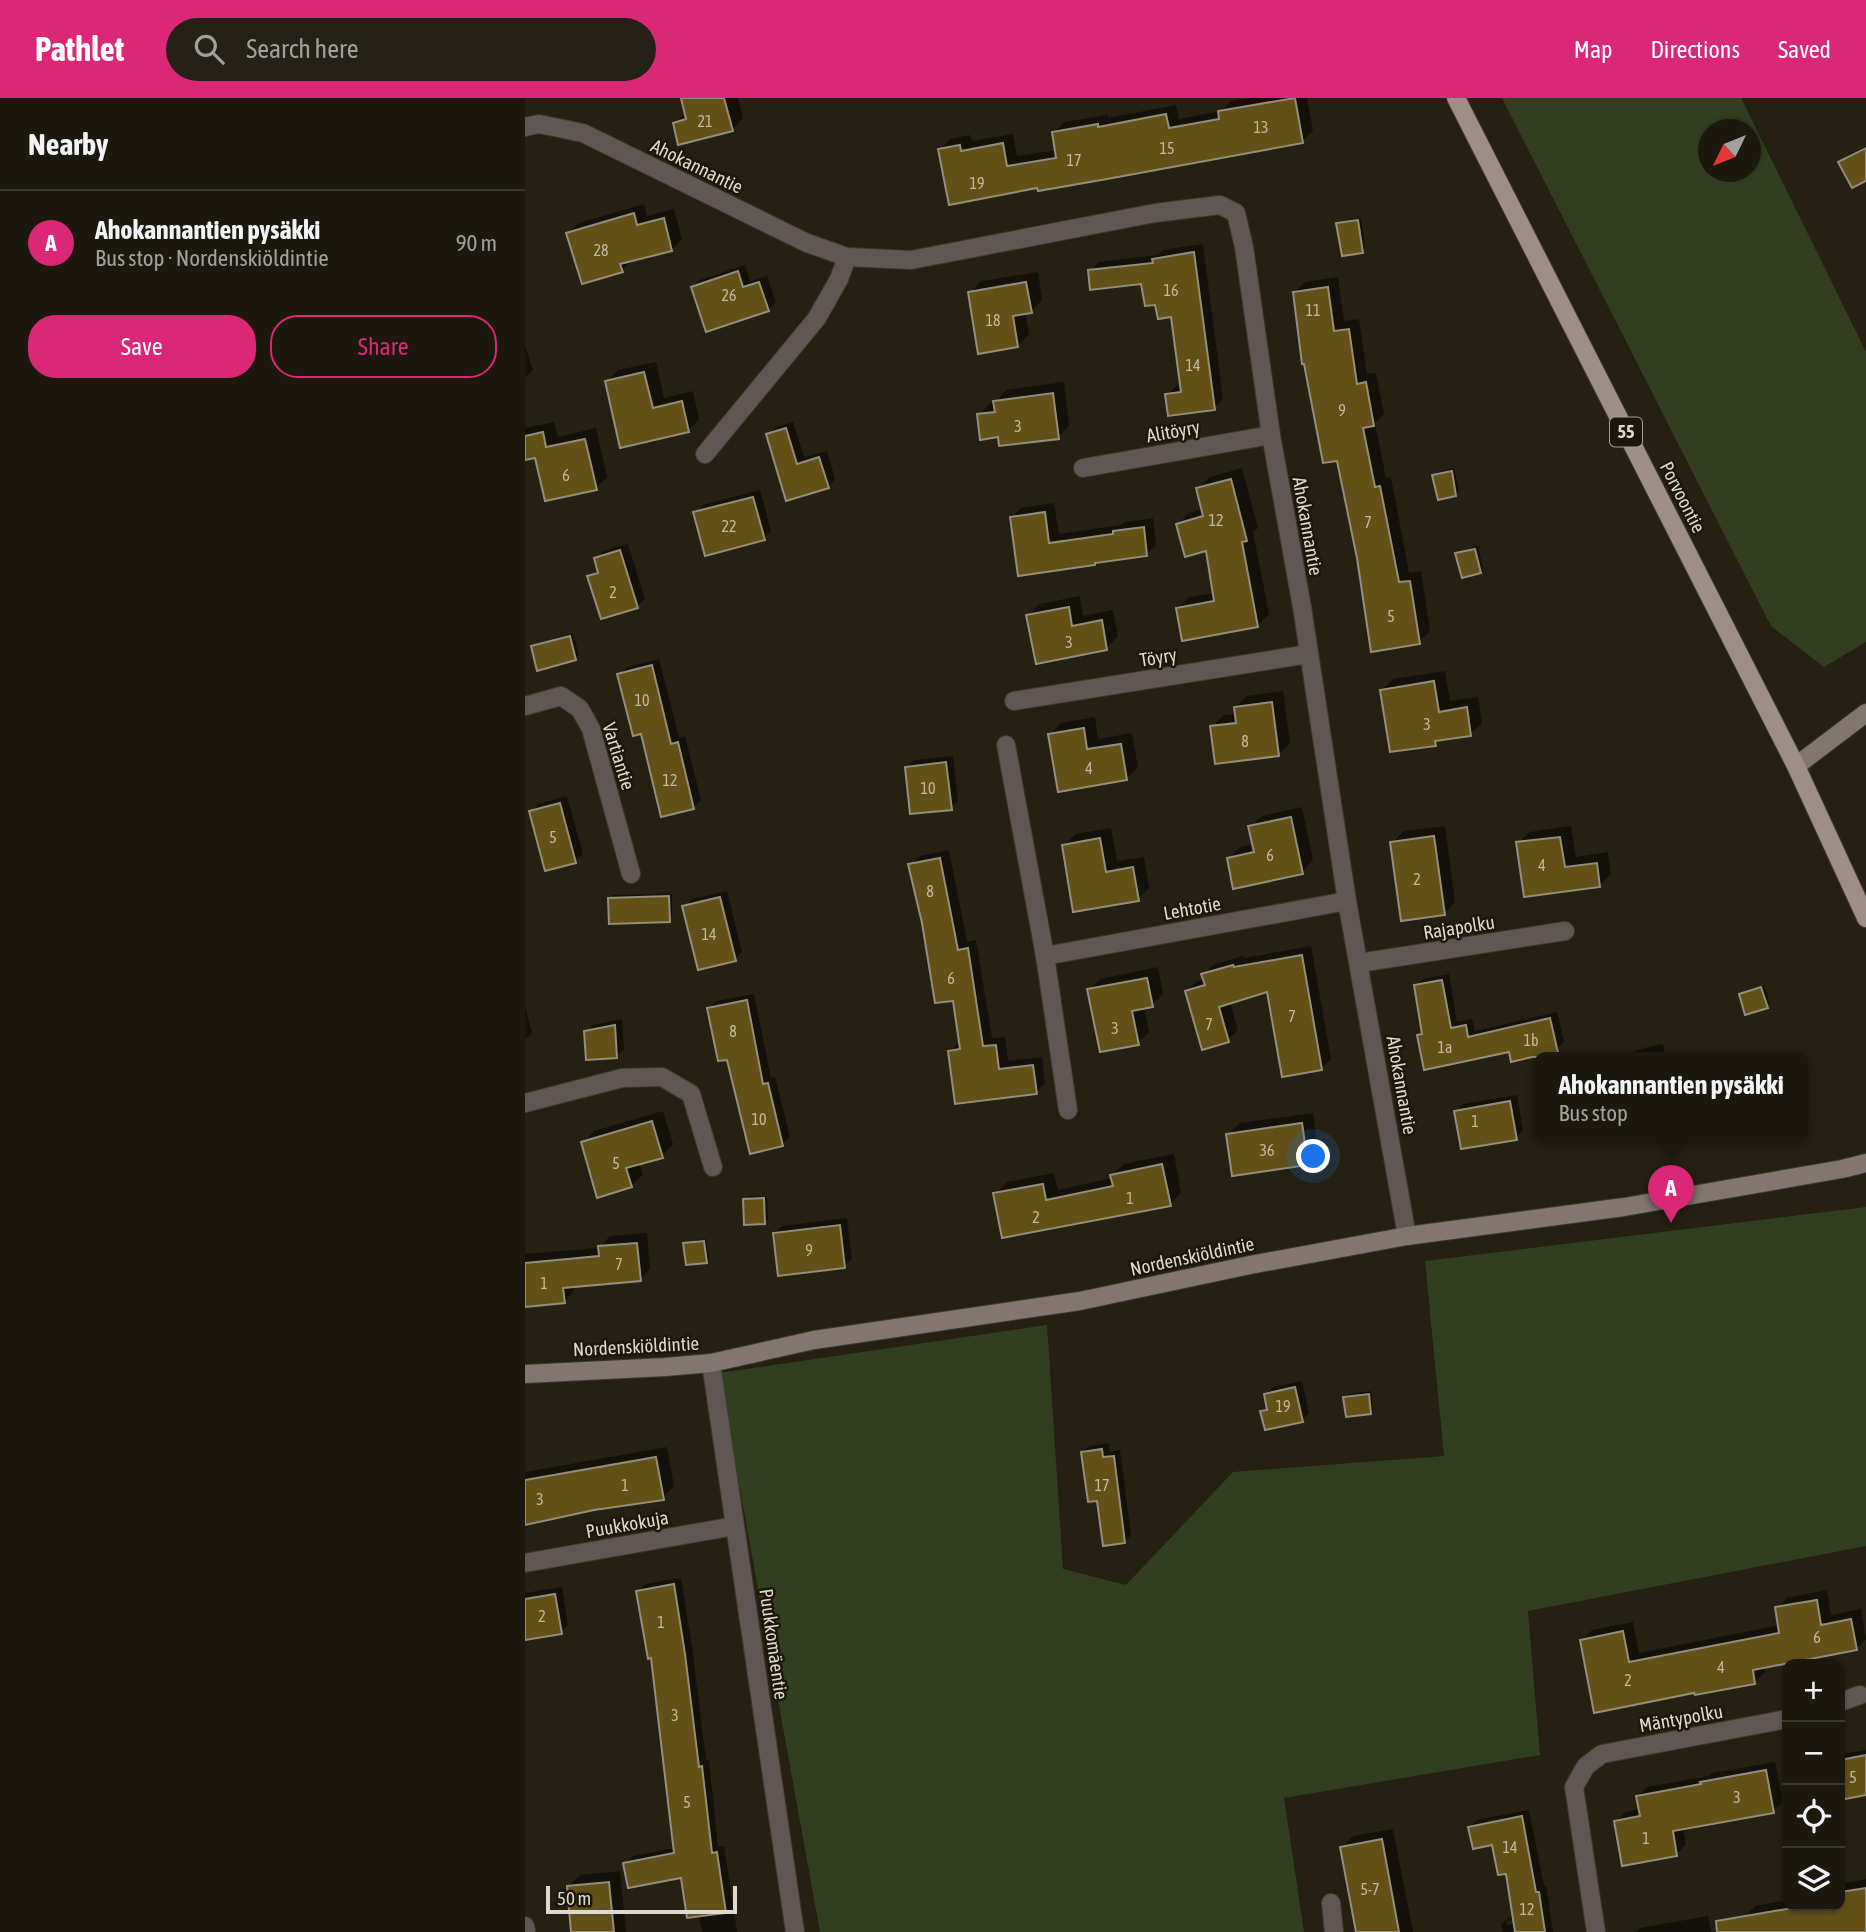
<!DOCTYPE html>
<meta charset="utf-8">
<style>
body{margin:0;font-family:"Asap Condensed",sans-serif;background:#252116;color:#f1f3f6}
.controls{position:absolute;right:21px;bottom:21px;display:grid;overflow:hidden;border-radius:14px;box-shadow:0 2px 5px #0004}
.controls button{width:63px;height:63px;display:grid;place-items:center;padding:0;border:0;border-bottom:2px solid #3a372e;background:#1c180d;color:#f1f3f6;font:35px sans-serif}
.compass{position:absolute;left:1173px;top:21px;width:63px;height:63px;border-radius:50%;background:#1c180d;box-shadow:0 2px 5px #0004;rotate:227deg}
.scale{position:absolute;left:21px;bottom:18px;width:191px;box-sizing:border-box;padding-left:7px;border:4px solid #dedad1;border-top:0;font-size:19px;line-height:24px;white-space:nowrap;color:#dedad1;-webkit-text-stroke:5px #1c1708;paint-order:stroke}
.you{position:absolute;left:789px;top:1059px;width:24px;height:24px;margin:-18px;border:5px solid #fff;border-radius:50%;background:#1a73e8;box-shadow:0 0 0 10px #1a73e833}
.badge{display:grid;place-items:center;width:46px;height:46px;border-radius:50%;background:#db2777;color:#fff;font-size:23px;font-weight:700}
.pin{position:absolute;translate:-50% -58px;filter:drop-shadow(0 2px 4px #0008)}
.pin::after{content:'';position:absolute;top:37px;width:24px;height:21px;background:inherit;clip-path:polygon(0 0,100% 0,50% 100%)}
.popup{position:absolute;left:1008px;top:954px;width:276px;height:91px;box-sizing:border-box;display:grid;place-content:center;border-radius:14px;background:#1c180d;filter:drop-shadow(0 2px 5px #0005);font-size:23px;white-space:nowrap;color:#a0a09d}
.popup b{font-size:26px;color:#f1f3f6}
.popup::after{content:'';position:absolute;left:50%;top:100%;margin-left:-14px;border:14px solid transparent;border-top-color:#1c180d}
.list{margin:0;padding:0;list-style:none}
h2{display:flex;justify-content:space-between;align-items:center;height:91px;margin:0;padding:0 28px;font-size:30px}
h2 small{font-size:23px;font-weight:400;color:#a0a09d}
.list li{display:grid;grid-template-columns:46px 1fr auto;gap:21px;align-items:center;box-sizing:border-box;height:105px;padding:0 28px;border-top:2px solid #3a372e}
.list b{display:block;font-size:26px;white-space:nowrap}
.list p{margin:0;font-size:23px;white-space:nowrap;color:#a0a09d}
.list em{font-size:23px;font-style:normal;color:#a0a09d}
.actions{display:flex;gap:14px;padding:21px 28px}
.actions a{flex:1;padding:16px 0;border:2px solid #db2777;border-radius:28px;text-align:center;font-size:24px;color:#db2777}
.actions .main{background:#db2777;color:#fff}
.icon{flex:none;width:38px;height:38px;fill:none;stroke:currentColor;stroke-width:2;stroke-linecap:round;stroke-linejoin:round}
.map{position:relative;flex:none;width:1341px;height:1834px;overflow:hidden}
header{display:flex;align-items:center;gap:42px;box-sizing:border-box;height:98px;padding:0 35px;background:#db2777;color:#fff}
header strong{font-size:33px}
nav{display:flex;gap:38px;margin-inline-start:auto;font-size:24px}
.search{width:490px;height:63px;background:#252116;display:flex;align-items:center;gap:18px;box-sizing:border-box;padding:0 24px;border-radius:38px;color:#a0a09d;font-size:26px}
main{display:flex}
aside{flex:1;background:#1c180d}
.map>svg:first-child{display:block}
</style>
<header>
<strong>Pathlet</strong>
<div class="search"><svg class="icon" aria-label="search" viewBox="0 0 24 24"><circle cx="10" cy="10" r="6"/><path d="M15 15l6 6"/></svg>Search here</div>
<nav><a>Map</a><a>Directions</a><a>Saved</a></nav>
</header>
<main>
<aside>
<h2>Nearby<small></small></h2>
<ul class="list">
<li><span class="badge">A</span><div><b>Ahokannantien pysäkki</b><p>Bus stop · Nordenskiöldintie</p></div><em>90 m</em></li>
</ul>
<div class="actions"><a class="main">Save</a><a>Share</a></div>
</aside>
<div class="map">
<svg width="1341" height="1834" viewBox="0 0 1341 1834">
<rect width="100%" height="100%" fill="#252011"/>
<g fill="#323f1f" fill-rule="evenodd">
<path d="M977,0H1216L1341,254V544L1299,569L1246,528ZM1184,32H1226V74H1184Z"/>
<path d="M1341,1109V1448L1003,1513L1015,1657L759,1700L779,1834H295L194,1275L522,1227L538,1471L601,1487L708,1374L919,1358L900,1163Z"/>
</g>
<g fill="#0007" fill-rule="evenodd">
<path d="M157,0H213L218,20L207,32L150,25L161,14Z"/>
<path d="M725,0H782L788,33L777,43L514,88L415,51L426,41L445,37L447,43L488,36L492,58L532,52L529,35L539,24L583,17V20L651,7L654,21L696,13L706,3Z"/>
<path d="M1341,48V81L1316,65L1323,57Z"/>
<path d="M119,106L122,118L149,111L157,141L146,152L107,162L97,172L43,135L54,125Z"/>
<path d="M836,120L840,150L837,153L813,126L816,123Z"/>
<path d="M678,146L698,301L689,310L642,297L651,288L657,287L648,217L632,205L618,184L565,173L574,164L633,157L638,152Z"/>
<path d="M220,167L225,183L242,178L251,204L243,212L168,189L175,182Z"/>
<path d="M513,174L517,202L506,213L500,214L504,236L493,248L445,195L456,183Z"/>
<path d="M813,179L819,223L834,221L842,276L851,275L859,316L850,325L861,380L866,379L884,475L896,473L905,533L894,544L834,460L814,360L770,194L780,184Z"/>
<path d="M0,248L8,272L0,280Z"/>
<path d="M131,264L139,300L168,293L174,321L163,333L82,284L93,272Z"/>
<path d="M539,284L544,328L533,339L474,337L454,317L465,305H470L481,292Z"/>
<path d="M29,324L33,339L71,330L82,379L71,390L12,358L0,360V330Z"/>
<path d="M268,324L279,359L302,353L310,381L303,389L262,401L243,337L251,329Z"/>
<path d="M717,370L733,430L728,434L744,516L732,528L653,511L664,499L690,495L682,451L653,426L664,415L678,411L673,390L685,379Z"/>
<path d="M929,370L934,393L931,396L909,377L913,374Z"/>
<path d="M235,392L246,433L239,441L170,415L178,407Z"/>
<path d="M529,405L534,436L596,427L600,424L628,420L631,447L621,457L495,476L487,419L496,410Z"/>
<path d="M103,446L120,501L112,508L64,479L74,471L71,461L78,453Z"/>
<path d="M953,448L958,471L955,474L932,456L935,453Z"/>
<path d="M555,498L558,518L588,512L593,538L582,550L503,518L514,506Z"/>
<path d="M48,535L54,557L50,560L8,549L11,546Z"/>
<path d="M134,561L154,640L160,638L176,702L168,710L117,634L94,576L102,569Z"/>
<path d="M920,573L925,603L953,599L957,625L945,636L915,641L910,646L857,592L868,581Z"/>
<path d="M758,593L765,645L753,656L687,629L699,617L711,616L710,609L722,598Z"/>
<path d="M570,619L573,641L607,635L613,669L601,681L525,637L536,625Z"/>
<path d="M428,658L433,703L426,710L381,670L389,662Z"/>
<path d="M42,698L58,756L50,763L6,714L13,706Z"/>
<path d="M777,709L788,762L777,774L704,760L715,749L729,746L725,729L737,718Z"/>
<path d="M920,728L930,804L919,816L867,745L879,733Z"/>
<path d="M1046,728L1051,759L1083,754L1086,776L1074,788L993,745L1005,734Z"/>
<path d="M586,730L592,763L619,759L624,790L613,801L539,747L551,736Z"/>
<path d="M424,752L442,844L451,842L467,940L480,939L483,963L517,959L520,985L511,994L425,954L434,944L429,901L398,825L385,767L395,758Z"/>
<path d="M202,793L217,854L210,861L159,809L167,801Z"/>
<path d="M147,796V819L144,823L85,801L88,797Z"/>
<path d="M786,848L806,961L796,971L744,892L705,904L713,932L703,942L661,894L671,884L680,881L678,877L688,867L718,858L719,860Z"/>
<path d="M633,869L638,896L627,907L619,909L624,934L613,945L564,892L575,881Z"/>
<path d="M924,876L932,924L947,921L950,933L1032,914L1039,944L1032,951H985L894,937L899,933L891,888L898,881Z"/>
<path d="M1239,887L1245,905L1242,908L1216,896L1219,893Z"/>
<path d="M229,896L246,980L250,979L265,1039L257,1046L203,960L184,910L192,903Z"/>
<path d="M0,908L7,935L0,942Z"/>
<path d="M97,921L99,951L91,958L61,934L68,927Z"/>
<path d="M1138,946L1141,959H1103L1109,953Z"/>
<path d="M992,997L998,1033L991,1040L931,1013L938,1006Z"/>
<path d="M138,1013L148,1046L137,1058L114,1065L118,1076L106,1088L58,1045L69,1033Z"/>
<path d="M788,1015L793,1054L782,1066L703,1036L715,1025Z"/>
<path d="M649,1056L656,1095L645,1106L478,1138L470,1096L482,1084L529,1075L533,1092L588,1080L587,1077L599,1066Z"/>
<path d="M223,1098H242L243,1121L239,1124L220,1102Z"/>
<path d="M322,1120L327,1161L319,1168L250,1135L257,1128Z"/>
<path d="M122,1135L125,1171L115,1181L49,1187V1193L39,1204L0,1207V1156L74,1150L85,1138Z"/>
<path d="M181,1141L184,1160L181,1163L160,1146L163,1143Z"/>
<path d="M777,1283L784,1315L777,1322L737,1314L743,1308L741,1297L748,1289Z"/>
<path d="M846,1293L848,1311L845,1314L820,1300L823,1296Z"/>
<path d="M584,1345V1354L595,1352L606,1437L600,1443L573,1401L558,1354L565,1348Z"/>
<path d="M142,1349L149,1388L138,1400L69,1411L0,1425V1374Z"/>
<path d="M156,1480L167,1548L181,1662H184L193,1749L199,1748L212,1834H177L174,1817L158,1778L100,1765L108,1758L150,1750L127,1558L113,1493L120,1486Z"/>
<path d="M37,1489L43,1527L36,1534L0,1540V1495Z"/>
<path d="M1302,1492L1306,1517L1336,1511L1341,1541L1331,1551L1239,1568L1240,1574L1229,1585L1171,1593L1071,1613L1057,1542L1067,1532L1108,1524L1114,1555L1255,1527L1252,1510L1262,1500Z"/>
<path d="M1341,1652V1695L1315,1700V1656Z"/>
<path d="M1250,1664L1258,1704L1248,1713L1158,1729L1161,1746L1152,1756L1091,1724L1100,1714L1115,1711L1113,1698L1122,1689L1184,1678L1187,1675Z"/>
<path d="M1004,1712L1019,1788L1021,1787L1028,1834H978L976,1827L984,1819L990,1818L983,1773L968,1745L945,1729L952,1722ZM997,1821L998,1824L982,1827V1823Z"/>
<path d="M868,1731L888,1834H833L816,1750L828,1738Z"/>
<path d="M95,1773L101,1834H48L43,1789L55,1777Z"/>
<path d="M1341,1781V1832L1327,1834H1221L1219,1819L1230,1808L1262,1802V1808H1315V1786Z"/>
<path d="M1183,1818L1186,1834H1111L1115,1830Z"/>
</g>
<g fill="#635017" stroke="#948d7b" stroke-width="2">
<path d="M156,0H199L208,33L153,47L148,25L161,21Z"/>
<path d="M770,0L778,45L582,81L513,93L512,90L424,107L413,51L435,47L436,53L478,45L482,68L531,60L527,34L573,26V29L641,16L644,30L694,21L693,13Z"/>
<path d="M1341,50V83L1327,90L1313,64Z"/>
<path d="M109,115L112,127L139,120L147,153L95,166L98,174L57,186L41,135Z"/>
<path d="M833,122L838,155L817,158L811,125Z"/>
<path d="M669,154L690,312L643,318L640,296L656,294L646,219L633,221L630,207L620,208L616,186L565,192L563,172L628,165L627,161Z"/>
<path d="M213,173L218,189L234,184L244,213L181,234L166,189Z"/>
<path d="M501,184L507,215L488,218L493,249L453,256L443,194Z"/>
<path d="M803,189L809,233L824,231L832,286L841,284L849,328L838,330L850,389L855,388L874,484L885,483L895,546L846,554L832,460L812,363L798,365L779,266H777L768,194Z"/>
<path d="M119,274L128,310L157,303L164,334L95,350L80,283Z"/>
<path d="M528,295L534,341L474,348L473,339L455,342L452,316L470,314L468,303Z"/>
<path d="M261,330L272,366L294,359L304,390L261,403L241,336Z"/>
<path d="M18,334L21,349L60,341L72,392L20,403L10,360L0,362V338Z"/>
<path d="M927,373L931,398L913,402L907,377Z"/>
<path d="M706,381L722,443L717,444L733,529L657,543L651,510L689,503L681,453L660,459L651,426L678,418L671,390Z"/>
<path d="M228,399L240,442L180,458L168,414Z"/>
<path d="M520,414L524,445L588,436V433L619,429L622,458L570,465V467L493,478L485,419Z"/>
<path d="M950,451L956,475L937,480L930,455Z"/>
<path d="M95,452L113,510L76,521L62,478L73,475L69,460Z"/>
<path d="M544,509L547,528L577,522L582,552L511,566L501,517Z"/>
<path d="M45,538L51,562L12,573L6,548Z"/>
<path d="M127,567L146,646L153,644L169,711L136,719L116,636L108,638L92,576Z"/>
<path d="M909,583L914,614L942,609L946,638L910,643L911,648L865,654L855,592Z"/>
<path d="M747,604L754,658L690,666L685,628L711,625L709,609Z"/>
<path d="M559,630L562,651L596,646L602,682L533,694L523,636Z"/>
<path d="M421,664L427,712L385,716L380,669Z"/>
<path d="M35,705L51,765L20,773L4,713Z"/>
<path d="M766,719L778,776L708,791L702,760L729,754L723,728Z"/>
<path d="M909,738L920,817L876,823L865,744Z"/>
<path d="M1035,739L1040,769L1072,765L1075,789L999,799L991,744Z"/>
<path d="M575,740L581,774L608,769L614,803L548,814L537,747Z"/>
<path d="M415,760L433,852L443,850L458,948L471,947L474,971L508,967L512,996L430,1006L423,953L435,951L428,903L410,905L397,825L383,766Z"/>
<path d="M144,798L145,824L84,826L83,800Z"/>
<path d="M195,799L211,863L173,872L157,808Z"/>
<path d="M777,857L797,972L757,979L742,894L694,909L704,944L677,952L660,893L680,887L676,876L708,867L709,869Z"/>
<path d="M622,880L628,909L607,913L614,947L575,954L562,891Z"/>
<path d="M917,882L926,930L941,927L943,939L1025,920L1034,959H1007L986,964L984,954L899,972L892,937L897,936L889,887Z"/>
<path d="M1236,889L1243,910L1220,917L1214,896Z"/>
<path d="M222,902L238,986L243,985L258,1048L225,1056L202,962L193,963L182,910Z"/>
<path d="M90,927L92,960L61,962L59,933Z"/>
<path d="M985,1003L992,1042L936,1051L929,1013Z"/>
<path d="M127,1023L138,1060L101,1070L107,1089L72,1100L56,1044Z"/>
<path d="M777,1025L783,1067L707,1078L701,1036Z"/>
<path d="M637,1066L646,1108L477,1140L468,1095L518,1086L521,1102L588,1088L585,1077Z"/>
<path d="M239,1100L240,1126L219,1127L218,1101Z"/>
<path d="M315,1127L320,1170L253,1178L248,1135Z"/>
<path d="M179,1143L182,1165L161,1167L158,1145Z"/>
<path d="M112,1145L116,1183L38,1190L40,1205L0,1209V1165L74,1158L73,1148Z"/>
<path d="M770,1289L778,1324L740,1332L735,1313L742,1312L739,1296Z"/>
<path d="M844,1296L846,1316L821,1319L818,1299Z"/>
<path d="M577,1351L578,1359L589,1358L600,1445L578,1448L572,1403L563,1404L556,1354Z"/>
<path d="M131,1359L139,1402L69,1412L0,1427V1382Z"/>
<path d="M149,1486L160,1556L174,1669L177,1668L187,1755L192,1754L201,1815L162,1820L156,1780L103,1790L98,1765L149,1755L126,1560L123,1561L111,1493Z"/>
<path d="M30,1496L37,1536L0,1542V1501Z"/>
<path d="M1292,1502L1296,1527L1326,1521L1332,1552L1228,1572L1230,1586L1170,1597L1169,1595L1069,1615L1055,1542L1098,1533L1104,1564L1254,1535L1250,1509Z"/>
<path d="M1341,1657V1697L1315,1702V1662Z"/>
<path d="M1241,1672L1249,1715L1148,1733L1152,1758L1097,1768L1089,1723L1115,1718L1111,1698L1176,1686L1175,1684Z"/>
<path d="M997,1718L1011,1794H1014L1020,1834H990L981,1776L973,1777L967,1747L948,1751L943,1729Z"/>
<path d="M857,1741L874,1834H831L815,1749Z"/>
<path d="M84,1784L89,1834H46L42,1788Z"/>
<path d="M1341,1790V1834H1192L1191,1823L1279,1808H1315V1794Z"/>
</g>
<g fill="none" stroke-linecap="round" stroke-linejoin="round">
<defs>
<g id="street">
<path d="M0,29L14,26L58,35L282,145L322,159L386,162L630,115L695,107L711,115L719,149L746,337L777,509L822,803L882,1138"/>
<path d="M180,356L292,220L314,181L322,159"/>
<path d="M558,370L746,337"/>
<path d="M489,603L784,556"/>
<path d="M0,608L36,598L55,611L66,631L106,776"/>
<path d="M481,647L520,858L543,1012"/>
<path d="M520,858L822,803"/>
<path d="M834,865L1040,833"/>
<path d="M0,1005L97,980L137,979L166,996L188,1069"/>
<path d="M186,1265L270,1834"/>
<path d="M0,1465L210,1428"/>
<path d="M1315,1604L1335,1597"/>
<path d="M806,1805L809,1834"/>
<path d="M0,1828L1,1834"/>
<path d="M1071,1834L1049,1689L1061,1668L1077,1656L1262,1621"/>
</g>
<g id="secondary">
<path d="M1271,668L1341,615"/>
<path d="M0,1276L140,1269L186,1265L289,1242L555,1203L725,1167L882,1138L1099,1109L1317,1071L1341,1065"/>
</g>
<path id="primary" d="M931,0L1271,668L1341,820"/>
</defs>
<use href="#street" stroke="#3f3a2c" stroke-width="20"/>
<use href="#secondary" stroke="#3f3a2c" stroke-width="20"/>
<use href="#primary" stroke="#3f3a2c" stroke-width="20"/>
<use href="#street" stroke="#605754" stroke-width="18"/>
<use href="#secondary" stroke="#837671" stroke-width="18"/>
<use href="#primary" stroke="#9f8e87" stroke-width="18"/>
</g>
<g text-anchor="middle" stroke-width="5" stroke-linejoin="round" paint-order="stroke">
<g font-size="16" fill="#bfb8a2">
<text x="180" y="29">21</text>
<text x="736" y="35">13</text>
<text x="642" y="56">15</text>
<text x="549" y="68">17</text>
<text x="452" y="91">19</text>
<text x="76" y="158">28</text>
<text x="646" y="198">16</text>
<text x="204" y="203">26</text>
<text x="788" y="218">11</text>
<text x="468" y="228">18</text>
<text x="668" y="273">14</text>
<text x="817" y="318">9</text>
<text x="493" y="334">3</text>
<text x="41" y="383">6</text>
<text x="691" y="428">12</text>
<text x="843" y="430">7</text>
<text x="204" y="434">22</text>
<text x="88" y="500">2</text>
<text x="866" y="524">5</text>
<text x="544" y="550">3</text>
<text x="117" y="608">10</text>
<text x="902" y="632">3</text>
<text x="720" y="649">8</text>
<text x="564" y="676">4</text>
<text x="145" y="688">12</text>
<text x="403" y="696">10</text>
<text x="28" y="745">5</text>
<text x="745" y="763">6</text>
<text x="1017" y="773">4</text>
<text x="892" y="787">2</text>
<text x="405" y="799">8</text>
<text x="184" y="842">14</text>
<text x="426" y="886">6</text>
<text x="767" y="924">7</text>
<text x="684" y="932">7</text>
<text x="590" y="936">3</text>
<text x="208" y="939">8</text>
<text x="1006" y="948">1b</text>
<text x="920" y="955">1a</text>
<text x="234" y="1027">10</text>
<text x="950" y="1029">1</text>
<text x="742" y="1058">36</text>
<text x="91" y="1071">5</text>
<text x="605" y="1106">1</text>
<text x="511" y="1125">2</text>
<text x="284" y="1158">9</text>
<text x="94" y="1172">7</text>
<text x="19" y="1191">1</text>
<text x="758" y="1314">19</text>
<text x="100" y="1393">1</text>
<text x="577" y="1393">17</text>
<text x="15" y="1407">3</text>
<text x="17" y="1524">2</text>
<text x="136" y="1530">1</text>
<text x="1292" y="1545">6</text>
<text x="1196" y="1575">4</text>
<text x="1103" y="1588">2</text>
<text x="150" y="1623">3</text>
<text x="1328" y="1685">5</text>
<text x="1212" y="1705">3</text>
<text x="162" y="1710">5</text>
<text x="1121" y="1746">1</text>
<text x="985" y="1755">14</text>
<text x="845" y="1797">5-7</text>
<text x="1002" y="1817">12</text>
</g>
<rect fill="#1c1708" stroke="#a4a095" stroke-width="2" x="1085" y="319.5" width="32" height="29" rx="5"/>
<g font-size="18" font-weight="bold" fill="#dedad1">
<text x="1101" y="340">55</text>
</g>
<g font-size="19" fill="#dedad1" stroke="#1c1708">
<text transform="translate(172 68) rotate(26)" y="7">Ahokannantie</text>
<text transform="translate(648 333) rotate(-10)" y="7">Alitöyry</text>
<text transform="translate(1158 399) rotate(63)" y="7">Porvoontie</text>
<text transform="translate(783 428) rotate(80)" y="7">Ahokannantie</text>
<text transform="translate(633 559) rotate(-9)" y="7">Töyry</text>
<text transform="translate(94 658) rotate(73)" y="7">Vartiantie</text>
<text transform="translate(667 810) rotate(-10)" y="7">Lehtotie</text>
<text transform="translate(934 829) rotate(-9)" y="7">Rajapolku</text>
<text transform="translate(877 987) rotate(80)" y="7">Ahokannantie</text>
<text transform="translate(667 1158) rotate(-12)" y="7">Nordenskiöldintie</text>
<text transform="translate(111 1248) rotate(-3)" y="7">Nordenskiöldintie</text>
<text transform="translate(102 1426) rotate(-10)" y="7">Puukkokuja</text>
<text transform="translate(249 1546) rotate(82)" y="7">Puukkomäentie</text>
<text transform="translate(1156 1620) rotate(-10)" y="7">Mäntypolku</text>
</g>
</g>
</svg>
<div class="controls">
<button>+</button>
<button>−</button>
<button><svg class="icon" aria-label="locate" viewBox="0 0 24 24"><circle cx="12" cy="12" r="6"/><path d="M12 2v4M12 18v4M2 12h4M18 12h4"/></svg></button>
<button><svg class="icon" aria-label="layers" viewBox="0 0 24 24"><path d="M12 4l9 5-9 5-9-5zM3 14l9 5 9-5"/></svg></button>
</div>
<svg class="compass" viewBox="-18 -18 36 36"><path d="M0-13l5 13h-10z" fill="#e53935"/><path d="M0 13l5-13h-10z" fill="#a0a09d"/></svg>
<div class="scale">50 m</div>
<div class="you"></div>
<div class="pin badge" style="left:1146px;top:1125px">A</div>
<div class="popup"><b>Ahokannantien pysäkki</b>Bus stop</div>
</div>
</main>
